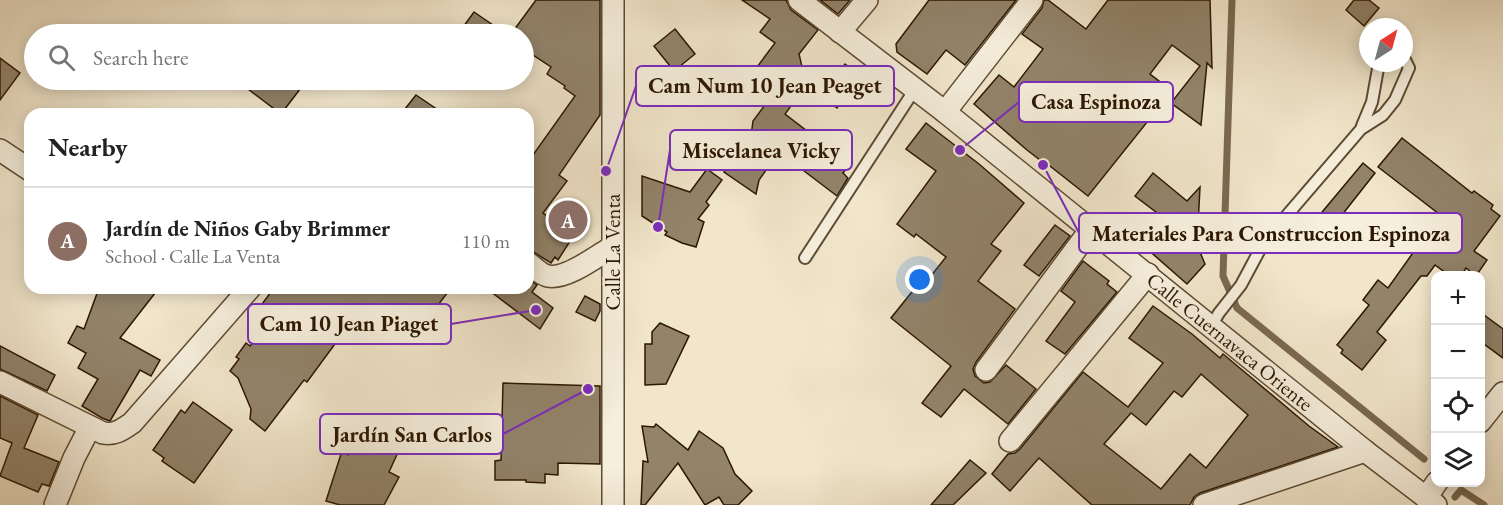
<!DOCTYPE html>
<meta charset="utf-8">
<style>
body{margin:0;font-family:"EB Garamond",serif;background:#f2f2f2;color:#222}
.controls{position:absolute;right:18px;bottom:18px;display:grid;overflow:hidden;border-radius:12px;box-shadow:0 3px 15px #0003}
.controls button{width:54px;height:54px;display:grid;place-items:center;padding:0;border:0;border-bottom:2px solid #e0e0e0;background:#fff;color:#222;font:30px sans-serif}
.compass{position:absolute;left:1359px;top:18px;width:54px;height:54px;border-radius:50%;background:#fff;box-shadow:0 3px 15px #0003;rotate:36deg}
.you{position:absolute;left:920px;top:280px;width:21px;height:21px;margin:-15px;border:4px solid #fff;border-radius:50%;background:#1a73e8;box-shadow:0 0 0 9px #1a73e833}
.badge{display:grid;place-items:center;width:39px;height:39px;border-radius:50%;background:#8f2418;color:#fff;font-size:20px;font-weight:700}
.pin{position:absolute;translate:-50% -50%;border:3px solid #fff;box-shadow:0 2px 6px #0006}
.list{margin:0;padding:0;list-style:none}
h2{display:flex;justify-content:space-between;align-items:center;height:78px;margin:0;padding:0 24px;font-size:26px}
h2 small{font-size:20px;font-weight:400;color:#767676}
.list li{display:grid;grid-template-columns:39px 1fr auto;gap:18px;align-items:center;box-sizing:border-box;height:108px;padding:0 24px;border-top:2px solid #e0e0e0}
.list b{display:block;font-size:22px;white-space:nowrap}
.list p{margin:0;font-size:20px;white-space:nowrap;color:#767676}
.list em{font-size:20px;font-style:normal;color:#767676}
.icon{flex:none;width:33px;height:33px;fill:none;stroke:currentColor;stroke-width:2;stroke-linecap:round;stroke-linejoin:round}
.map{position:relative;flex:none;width:1503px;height:505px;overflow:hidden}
.search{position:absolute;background:#fff;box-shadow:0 3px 15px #0003;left:24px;top:24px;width:510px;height:66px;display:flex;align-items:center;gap:15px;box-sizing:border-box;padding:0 21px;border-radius:33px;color:#767676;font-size:22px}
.panel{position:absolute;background:#fff;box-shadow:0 3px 15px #0003;left:24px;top:108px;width:510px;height:186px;border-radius:18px}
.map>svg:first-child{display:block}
</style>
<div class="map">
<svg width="1503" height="505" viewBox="0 0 1503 505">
<rect width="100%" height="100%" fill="#f1e6cb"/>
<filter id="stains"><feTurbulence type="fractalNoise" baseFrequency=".00333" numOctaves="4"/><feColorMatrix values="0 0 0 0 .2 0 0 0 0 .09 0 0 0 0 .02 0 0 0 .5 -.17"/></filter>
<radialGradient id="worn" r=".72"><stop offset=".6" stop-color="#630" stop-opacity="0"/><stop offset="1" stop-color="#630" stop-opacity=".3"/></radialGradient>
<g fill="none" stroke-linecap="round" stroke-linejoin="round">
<g stroke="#7a6950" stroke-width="7">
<path d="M1232,0L1223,276L1237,308L1424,459"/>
<path d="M1455,497L1461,490L1484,505"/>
</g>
</g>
<g fill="#92836a" stroke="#2c1700" stroke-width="1.5" fill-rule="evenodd">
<path d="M536,0H600V115L559,175L567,181L543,213L574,235L558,260L555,257L551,263L535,253L528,250V162L575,96L564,88L565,86L547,74L551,67L524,49V34H511Z"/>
<path d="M742,0H786L791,10L818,30L799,54L808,93L799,95L785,114L850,164L843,173L848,178L837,196L779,152L759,180L756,194L724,172L751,136L753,121L780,85L757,67L775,43L760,32L770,19Z"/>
<path d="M820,0H850L838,14Z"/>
<path d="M929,0H1016L965,65L946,50L927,74L897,52L896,44Z"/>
<path d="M1044,0H1048L1086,29L1108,0H1210L1212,68L1207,63L1201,125L1171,103L1200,66L1172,45L1150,74L1172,91L1088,196L1041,159L1040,160L1027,150L974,104L999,75L1014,87L1043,49L1022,34L1042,8Z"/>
<path d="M1354,0H1369L1379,8L1364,26L1346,10Z"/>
<path d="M474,12L506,34H458Z"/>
<path d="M675,29L695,54L674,71L654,46Z"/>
<path d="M0,58L20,73L0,100Z"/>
<path d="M845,64L861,75L837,108L821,96Z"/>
<path d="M236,80H307L281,114Z"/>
<path d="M416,95L444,114H401Z"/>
<path d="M926,123L979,164L1024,203L991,244L1001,251L978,281L1015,309L976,362L973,369L975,376L984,383L990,382L1006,365L1036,389L1008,424L964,389L941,417L922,403L951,366L891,318L915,288L919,291L946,257L916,234L914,237L897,224L936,171L906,149Z"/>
<path d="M1402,138L1472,193L1474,191L1493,205L1491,209L1500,216L1474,251L1487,260L1476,276L1466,268L1461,276H1450L1435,265L1427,276H1421L1377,332L1386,340L1362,370L1341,353L1343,350L1337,345L1369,305L1363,300L1378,280L1388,288L1415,250L1411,247L1415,241L1412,218L1439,214L1378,167Z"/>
<path d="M1363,163L1375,173L1327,234L1313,223Z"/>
<path d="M707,169L722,180L706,202L709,205L698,219L704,222L696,247L682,243L665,235L667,232L642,216V176L690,192Z"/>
<path d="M1153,173L1187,201L1200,187L1197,245L1205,264L1187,284L1146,248L1169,222L1135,196Z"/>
<path d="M1055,225L1070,236L1039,276L1024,265Z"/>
<path d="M1083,261L1109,281L1107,284L1117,292L1065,354L1046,341L1075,302L1061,291Z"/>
<path d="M528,279L537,285L532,292L553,308L540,329L486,288L528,289Z"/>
<path d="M99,288H159L120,338L160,360L151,376L140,370L110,421L102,418L82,406L98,379L78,368L86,353L68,343L77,326L84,329Z"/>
<path d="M274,288H451L410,342L374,314L357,338L347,330L344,334L343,333L307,382L304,380L265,431L250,419L251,409L238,378L230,371L239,359L236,357L246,343L250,346L272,317L259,308Z"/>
<path d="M585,296L600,304V311L595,321L576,312Z"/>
<path d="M1153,306L1192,334L1220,358L1223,354L1309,426L1338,447L1200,493L1194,497L1190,505H1092L1039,458L1010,491L992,474L1008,454L1015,453L1020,449L1083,372L1128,407L1163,363L1129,338ZM1201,374L1248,415L1206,468L1190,454L1161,489L1104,444L1131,413L1146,425L1174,391L1182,397Z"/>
<path d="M1480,312L1503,329V358L1480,341Z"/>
<path d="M660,323L689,336L666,384L645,385V344H652V332Z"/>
<path d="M0,346L55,375L47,391L0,369Z"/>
<path d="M503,383L600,386V464L558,463V475L545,474V483L526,482V480H495V461L501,460Z"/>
<path d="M0,396L38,415L24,448L59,462L49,486L42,484L38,492L0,476L12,443L0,438Z"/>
<path d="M193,402L232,430L194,483L162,461L164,458L153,450L181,410L185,413Z"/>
<path d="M656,424L688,450L699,431L723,448L735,474L752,491L738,505H724L719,497L705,505L678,463L645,505H641L643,461L648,462L642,426L654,427Z"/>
<path d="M364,425L389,436L386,442L400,448L389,472L399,477L384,505H340L326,501L342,451L348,455L349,453L351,454Z"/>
<path d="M970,460L986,473L953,505H931Z"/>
</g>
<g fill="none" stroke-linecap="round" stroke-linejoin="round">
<defs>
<g id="lane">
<path d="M1362,126L1372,102L1379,63"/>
<path d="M805,258L915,89"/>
<path d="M1211,326L1219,313L1241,285L1264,242L1361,129L1383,115L1395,100L1409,68L1404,58"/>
</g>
<g id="street">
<path id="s1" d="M799,0L945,112L1365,451L1436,505"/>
<path d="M840,32L867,0"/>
<path d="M945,112L1032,0"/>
<path d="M0,150L30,170"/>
<path d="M528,263C534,267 541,275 548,276C566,280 597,256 612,247"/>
<path d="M986,370L1091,229"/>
<path d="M0,382L103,433C115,435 122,430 132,423L250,288"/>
<path d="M1480,422L1503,393"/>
<path d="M1010,441L1148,274"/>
<path d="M1426,498L1437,482"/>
<path d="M55,505L74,458L90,427"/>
<path d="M613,505V0"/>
<path d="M1204,505L1365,451"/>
</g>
</defs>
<use href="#lane" stroke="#5d4b33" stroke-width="14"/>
<use href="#street" stroke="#5d4b33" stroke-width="24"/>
<use href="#lane" stroke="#f6efdd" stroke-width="10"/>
<use href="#street" stroke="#f6efdd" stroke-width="21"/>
</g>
<g text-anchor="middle" stroke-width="4.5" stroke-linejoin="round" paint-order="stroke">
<g font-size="21" fill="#2c1700" stroke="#f6efdd">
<text transform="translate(613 252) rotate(-90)" y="7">Calle La Venta</text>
<text dy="7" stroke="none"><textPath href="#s1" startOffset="550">Calle Cuernavaca Oriente</textPath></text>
</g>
</g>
<path fill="none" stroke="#7b2cbf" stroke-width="2" d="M606 171L636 86M960 150L1019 102M658 227L670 150M1043 165L1079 233M536 310L451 324M588 389L503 434"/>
<g fill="#7b2cbf" stroke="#f6efdd" stroke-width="2">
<circle cx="606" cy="171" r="6"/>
<circle cx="960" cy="150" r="6"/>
<circle cx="658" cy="227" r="6"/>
<circle cx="1043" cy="165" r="6"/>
<circle cx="536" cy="310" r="6"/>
<circle cx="588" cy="389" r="6"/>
</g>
<g fill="#f6efdd" stroke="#7b2cbf" stroke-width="2">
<rect x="636" y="66" width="258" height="40" rx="6"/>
<rect x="1019" y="82" width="154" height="40" rx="6"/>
<rect x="670" y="130" width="182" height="40" rx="6"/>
<rect x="1079" y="213" width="383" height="40" rx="6"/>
<rect x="248" y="304" width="203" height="40" rx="6"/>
<rect x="320" y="414" width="183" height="40" rx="6"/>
</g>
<g font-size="22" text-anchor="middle" font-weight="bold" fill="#2c1700">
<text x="765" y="93">Cam Num 10 Jean Peaget</text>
<text x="1096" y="109">Casa Espinoza</text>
<text x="761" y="158">Miscelanea Vicky</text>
<text x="1271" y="241">Materiales Para Construccion Espinoza</text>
<text x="349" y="331">Cam 10 Jean Piaget</text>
<text x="412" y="442">Jardín San Carlos</text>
</g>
<rect width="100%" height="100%" filter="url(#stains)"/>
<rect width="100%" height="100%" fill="url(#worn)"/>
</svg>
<div class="controls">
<button>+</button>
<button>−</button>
<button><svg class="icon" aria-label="locate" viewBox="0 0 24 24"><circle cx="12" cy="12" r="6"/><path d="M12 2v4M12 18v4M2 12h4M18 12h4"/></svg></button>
<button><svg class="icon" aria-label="layers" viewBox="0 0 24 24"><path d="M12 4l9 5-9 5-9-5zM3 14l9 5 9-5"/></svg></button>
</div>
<svg class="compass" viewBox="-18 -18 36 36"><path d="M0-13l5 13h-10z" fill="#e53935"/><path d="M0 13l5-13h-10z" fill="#767676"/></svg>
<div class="you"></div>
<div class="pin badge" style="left:568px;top:220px;background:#8d6e63">A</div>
<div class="search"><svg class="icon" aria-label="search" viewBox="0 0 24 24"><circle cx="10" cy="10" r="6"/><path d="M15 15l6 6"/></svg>Search here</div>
<section class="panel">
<h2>Nearby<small></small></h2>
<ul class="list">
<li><span class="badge" style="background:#8d6e63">A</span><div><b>Jardín de Niños Gaby Brimmer</b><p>School · Calle La Venta</p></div><em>110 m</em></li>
</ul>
</section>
</div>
